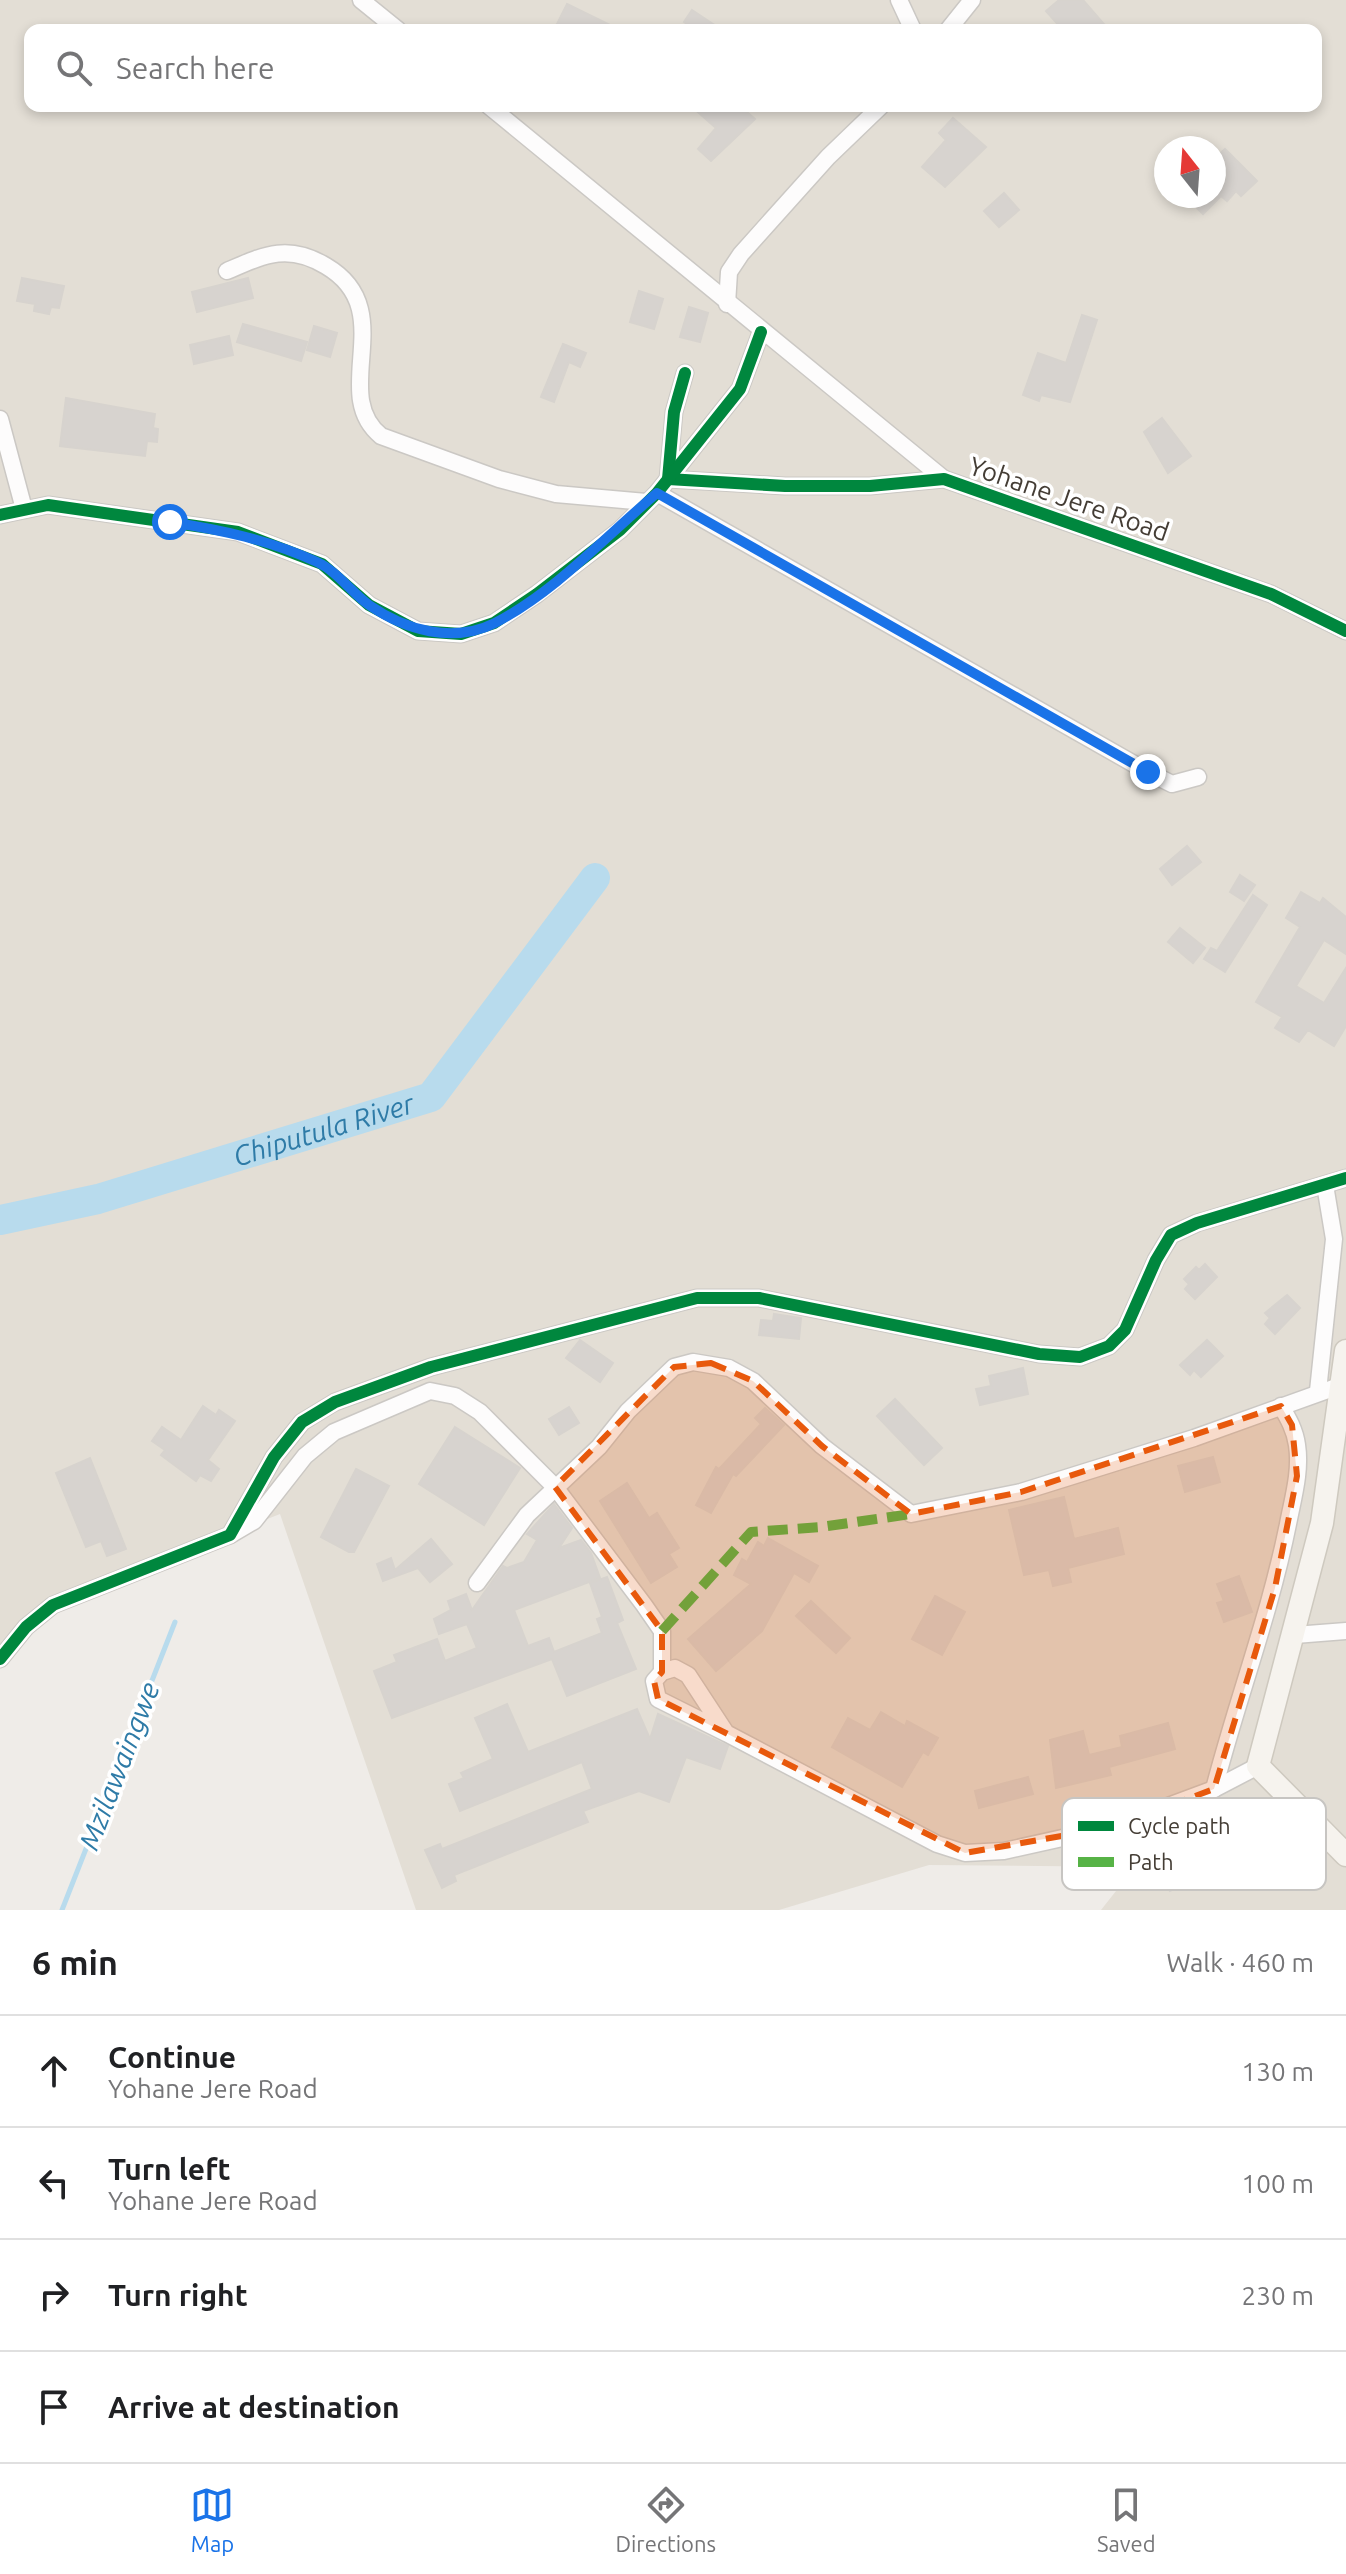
<!DOCTYPE html>
<meta charset="utf-8">
<style>
body{margin:0;font-family:Ubuntu,sans-serif;background:#f2f2f2;color:#202124}
.compass{position:absolute;left:1154px;top:136px;width:72px;height:72px;border-radius:50%;background:#fff;box-shadow:0 4px 12px #0003;rotate:343deg}
.stop{position:absolute;width:24px;height:24px;margin:-18px;border:6px solid #1a73e8;border-radius:50%;background:#fff}
.stop.end{background:#1a73e8;border-color:#fff;box-shadow:0 2px 8px #0008}
.list{margin:0;padding:0;list-style:none}
h2{display:flex;justify-content:space-between;align-items:center;height:104px;margin:0;padding:0 32px;font-size:34px}
h2 small{font-size:26px;font-weight:400;color:#757577}
.list li{display:grid;grid-template-columns:52px 1fr auto;gap:24px;align-items:center;box-sizing:border-box;height:112px;padding:0 32px;border-top:2px solid #e0e0e0}
.list b{display:block;font-size:30px;white-space:nowrap}
.list p{margin:0;font-size:26px;white-space:nowrap;color:#757577}
.list em{font-size:26px;font-style:normal;color:#757577}
.icon{flex:none;width:44px;height:44px;fill:none;stroke:currentColor;stroke-width:2;stroke-linecap:round;stroke-linejoin:round}
.map{position:relative;flex:none;width:1346px;height:1910px;overflow:hidden}
.search{position:absolute;background:#fff;box-shadow:0 4px 12px #0003;left:24px;right:24px;top:24px;height:88px;display:flex;align-items:center;gap:20px;box-sizing:border-box;padding:0 28px;border-radius:16px;color:#757577;font-size:30px}
.sheet{height:552px;background:#fff}
nav{display:flex;justify-content:space-around;align-items:center;box-sizing:border-box;height:112px;border-top:2px solid #e0e0e0;background:#fff;font-size:22px;color:#757577}
nav a{display:grid;justify-items:center;gap:4px}
nav .on{color:#1a73e8}
.map>svg:first-child{display:block}
</style>
<div class="map">
<svg width="1346" height="1910" viewBox="0 0 1346 1910">
<rect width="100%" height="100%" fill="#efece8"/>
<path fill="#e3ded5" fill-rule="evenodd" d="M0,0H1346V1910H1101L1135,1867L929,1865L779,1910H416L280,1514L31,1612L0,1657ZM30,30H1316V106H30ZM1166,148H1214V196H1166Z"/>
<g fill="none" stroke-linecap="round" stroke-linejoin="round">
<path stroke="#b8dbed" stroke-width="5" d="M62,1910L175,1622"/>
<path stroke="#b8dbed" stroke-width="30" id="s1" d="M0,1220L98,1199L431,1097L595,878"/>
</g>
<g fill="#d7d3cf" stroke="#d7d3ce" stroke-width="2">
<path d="M1059,0H1083L1109,30H1063L1046,11Z"/>
<path d="M567,4L620,30H554Z"/>
<path d="M692,10L722,30H696L684,22Z"/>
<path d="M691,106H740L755,119L711,161L698,149L716,128Z"/>
<path d="M953,118L986,147L945,187L922,167L946,140L939,133Z"/>
<path d="M1225,149L1257,181L1241,196L1236,191L1227,201L1221,196L1203,214L1185,196H1214V159Z"/>
<path d="M1004,193L1019,210L999,227L984,211Z"/>
<path d="M22,278L64,286L59,308L51,307L49,314L34,311L35,304L17,301Z"/>
<path d="M248,278L253,298L197,312L192,292Z"/>
<path d="M639,291L663,299L654,329L630,322Z"/>
<path d="M689,307L708,313L700,342L680,337Z"/>
<path d="M1082,315L1097,320L1070,402L1041,395L1039,401L1023,395L1038,353L1066,363Z"/>
<path d="M243,324L307,342L301,361L237,342Z"/>
<path d="M314,326L337,333L330,357L307,350Z"/>
<path d="M229,336L233,355L194,364L190,345Z"/>
<path d="M563,344L586,353L580,367L569,362L554,402L541,397Z"/>
<path d="M66,398L155,414L153,428L158,429L157,442L147,441L145,456L60,446Z"/>
<path d="M1162,418L1191,456L1168,473L1144,432Z"/>
<path d="M1187,846L1201,862L1172,885L1160,869Z"/>
<path d="M1240,875L1255,885L1244,901L1230,892Z"/>
<path d="M1301,892L1320,903L1323,898L1346,917V954L1324,940L1296,986L1324,1003L1346,968V1026L1334,1046L1308,1030L1299,1042L1275,1028L1282,1017L1256,1002L1300,927L1286,918Z"/>
<path d="M1253,895L1267,905L1225,972L1204,959L1211,948L1217,951Z"/>
<path d="M1180,928L1205,948L1193,963L1168,942Z"/>
<path d="M1205,1264L1217,1277L1195,1299L1185,1289L1189,1284L1184,1279L1196,1267L1199,1270Z"/>
<path d="M1287,1295L1300,1308L1275,1334L1265,1324L1270,1318L1265,1313Z"/>
<path d="M774,1314L801,1318L799,1339L759,1335L761,1320L773,1321Z"/>
<path d="M580,1340L613,1363L600,1382L566,1358Z"/>
<path d="M1207,1340L1223,1356L1201,1377L1194,1370L1190,1375L1180,1365Z"/>
<path d="M1023,1368L1028,1394L980,1405L976,1389L991,1386L989,1376Z"/>
<path d="M895,1399L942,1448L924,1465L877,1416Z"/>
<path d="M203,1406L216,1415L219,1410L235,1421L208,1460L219,1469L211,1481L200,1475L196,1481L161,1455L165,1450L152,1441L162,1427L181,1440Z"/>
<path d="M569,1407L579,1423L559,1435L549,1419Z"/>
<path d="M765,1408L784,1425L736,1476L733,1474L711,1513L696,1505L716,1467L719,1469L761,1424L755,1418Z"/>
<path d="M455,1427L520,1468L484,1525L419,1484Z"/>
<path d="M1213,1457L1220,1482L1185,1492L1178,1466Z"/>
<path d="M90,1458L126,1549L107,1556L101,1541L86,1547L56,1473Z"/>
<path d="M356,1469L389,1486L354,1552H349L321,1537Z"/>
<path d="M627,1483L649,1518L657,1513L679,1548L669,1554L677,1567L651,1583L600,1501Z"/>
<path d="M1064,1497L1074,1539L1118,1528L1124,1554L1068,1568L1071,1582L1053,1586L1049,1570L1024,1575L1009,1510Z"/>
<path d="M554,1504L572,1528L559,1548L581,1540L591,1553L600,1578L514,1610L528,1646L549,1638L554,1652L602,1633L597,1619L602,1617L590,1583L607,1577L623,1620L617,1623L636,1669L567,1696L552,1659L392,1718L374,1671L397,1662L394,1655L437,1639L445,1661L477,1648L467,1624L439,1634L434,1619L451,1610L448,1601L466,1594L472,1610L503,1566L507,1568L524,1562L537,1540L527,1534Z"/>
<path d="M768,1538L818,1566L809,1582L794,1573L762,1631L716,1671L688,1639L751,1584L734,1575L742,1559L747,1562L758,1542L764,1546Z"/>
<path d="M431,1539L452,1564L430,1582L418,1568L383,1581L377,1564L391,1558L395,1570Z"/>
<path d="M1239,1576L1252,1612L1224,1622L1217,1603L1224,1601L1217,1584Z"/>
<path d="M935,1596L965,1612L942,1655L912,1639Z"/>
<path d="M811,1601L850,1638L836,1653L796,1616Z"/>
<path d="M507,1704L528,1752L637,1709L650,1739L658,1714L728,1746L720,1769L686,1757L669,1802L639,1791L583,1811L588,1822L454,1875L456,1881L442,1888L425,1850L440,1844L442,1849L592,1789L582,1762L460,1811L449,1784L464,1778L461,1773L493,1759L475,1718Z"/>
<path d="M881,1712L905,1726L907,1721L938,1738L928,1755L923,1752L902,1787L832,1747L848,1718L870,1730Z"/>
<path d="M1168,1723L1175,1749L1109,1767L1111,1775L1056,1788L1050,1740L1083,1731L1089,1755L1122,1747L1120,1736Z"/>
<path d="M1028,1777L1033,1794L979,1808L975,1791Z"/>
<path d="M1181,1841L1197,1879L1170,1891L1154,1853Z"/>
</g>
<g fill="none" stroke-linecap="round" stroke-linejoin="round">
<defs>
<g id="street">
<path d="M361,0L398,30"/>
<path d="M899,0L913,30"/>
<path d="M948,30L972,0"/>
<path d="M489,106L944,479"/>
<path d="M227,271C264,255 288,243 326,266C401,310 328,393 381,436L499,479L556,494L646,502"/>
<path d="M727,304L729,272L741,254L828,157L881,106"/>
<path d="M685,373L674,412L668,479L785,486H870L944,479L1271,594L1346,631"/>
<path d="M0,419L24,509"/>
<path d="M657,493L1148,772L1172,784L1198,777"/>
<path d="M0,515L48,505L238,532L322,564L369,605L418,631L461,634L494,623L537,594L620,530L657,493L740,389L761,332"/>
<path d="M1318,1391L1334,1239L1325,1185"/>
<path d="M230,1535L254,1521L305,1456L334,1432L430,1391L455,1396L480,1412L555,1487L644,1605L662,1631V1672"/>
<path d="M477,1583L527,1515L599,1447L628,1411L674,1367L693,1362L729,1368L753,1381L822,1446L911,1514L1021,1492L1194,1438L1339,1386"/>
<path d="M1295,1635L1346,1631"/>
<path d="M0,1659L26,1627L53,1605L230,1535L274,1457L302,1422L335,1402L431,1367L697,1298H759L1039,1354L1080,1357L1109,1346L1125,1330L1156,1260L1171,1235L1197,1223L1346,1178"/>
<path d="M726,1733L658,1699L654,1681L662,1672L675,1668L688,1675L726,1733L937,1844L965,1853L1004,1851L1112,1827L1214,1789L1258,1766"/>
<path d="M1214,1789C1237,1700 1270,1614 1288,1524C1293,1498 1301,1471 1297,1445C1295,1430 1288,1418 1281,1406"/>
</g>
<path id="secondary" d="M1346,1351L1322,1523L1258,1766L1346,1855"/>
</defs>
<use href="#street" stroke="#cbc8c4" stroke-width="19"/>
<use href="#secondary" stroke="#cec9bf" stroke-width="25"/>
<use href="#street" stroke="#fdfcfc" stroke-width="16"/>
<use href="#secondary" stroke="#f6f3ee" stroke-width="22"/>
<path stroke="#57b346" stroke-width="10" stroke-dasharray="20 10" stroke-linecap="butt" d="M662,1631L751,1532L821,1527L911,1514"/>
<defs>
<g id="cycleway">
<path d="M685,373L674,412L668,479L785,486H870L944,479L1271,594L1346,631"/>
<path d="M0,515L48,505L238,532L322,564L369,605L418,631L461,634L494,623L537,594L620,530L657,493L740,389L761,332"/>
<path d="M0,1659L26,1627L53,1605L230,1535L274,1457L302,1422L335,1402L431,1367L697,1298H759L1039,1354L1080,1357L1109,1346L1125,1330L1156,1260L1171,1235L1197,1223L1346,1178"/>
</g>
</defs>
<use href="#cycleway" stroke="#fff" stroke-width="17"/>
<use href="#cycleway" stroke="#00873e" stroke-width="12"/>
</g>
<g fill="none" stroke-linecap="round" stroke-linejoin="round">
<path stroke="#1a73e8" stroke-width="10" d="M170,522C222,530 269,540 317,562C337,571 351,592 369,605C405,630 453,644 495,623C556,591 605,537 657,493L1148,772"/>
</g>
<path fill="#e8590c" fill-opacity="0.2" stroke="#e8590c" stroke-width="6" stroke-dasharray="16 10" stroke-linejoin="round" d="M711,1363L753,1381L822,1446L911,1514L1021,1492L1281,1406L1292,1425L1297,1476L1275,1588L1214,1789L1112,1827L965,1853L658,1699L654,1681L662,1672V1631L555,1487L674,1367Z"/>
<g text-anchor="middle" stroke-width="7" stroke-linejoin="round" paint-order="stroke">
<g font-size="26" fill="#443d35" stroke="#fff">
<text transform="translate(1069 499) rotate(19)" y="9">Yohane Jere Road</text>
</g>
<g font-size="28" font-style="italic" fill="#2e7ba7" stroke="#fff">
<text dy="10" stroke="none"><textPath href="#s1" startOffset="336">Chiputula River</textPath></text>
<text transform="translate(119 1766) rotate(-69)" y="10">Mzilawaingwe</text>
</g>
</g>
<rect x="1062" y="1798" width="264" height="92" rx="12" fill="#fff" stroke="#c7c5c2" stroke-width="2"/>
<rect x="1078" y="1821" width="36" height="10" fill="#00873e"/>
<rect x="1078" y="1857" width="36" height="10" fill="#57b346"/>
<g font-size="22" fill="#443d35">
<text x="1128" y="1834">Cycle path</text>
<text x="1128" y="1870">Path</text>
</g>
</svg>
<svg class="compass" viewBox="-18 -18 36 36"><path d="M0-13l5 13h-10z" fill="#e53935"/><path d="M0 13l5-13h-10z" fill="#757577"/></svg>
<div class="stop" style="left:170px;top:522px"></div>
<div class="stop end" style="left:1148px;top:772px"></div>
<div class="search"><svg class="icon" aria-label="search" viewBox="0 0 24 24"><circle cx="10" cy="10" r="6"/><path d="M15 15l6 6"/></svg>Search here</div>
</div>
<section class="sheet">
<h2>6 min<small>Walk · 460 m</small></h2>
<ul class="list">
<li><svg class="icon" aria-label="ahead" viewBox="0 0 24 24"><path d="M12 20V5M6 11l6-6 6 6"/></svg><div><b>Continue</b><p>Yohane Jere Road</p></div><em>130 m</em></li>
<li><svg class="icon" aria-label="left" viewBox="0 0 24 24"><path d="M17 20v-9H6M10 6l-5 5 5 5"/></svg><div><b>Turn left</b><p>Yohane Jere Road</p></div><em>100 m</em></li>
<li><svg class="icon" aria-label="right" viewBox="0 0 24 24"><path d="M7 20v-9h11M14 6l5 5-5 5"/></svg><div><b>Turn right</b></div><em>230 m</em></li>
<li><svg class="icon" aria-label="arrive" viewBox="0 0 24 24"><path d="M6 21V4h12l-3 4 3 4H6"/></svg><div><b>Arrive at destination</b></div></li>
</ul>
</section>
<nav>
<a class="on"><svg class="icon" aria-label="map" viewBox="0 0 24 24"><path d="M3 6l6-2 6 2 6-2v14l-6 2-6-2-6 2zM9 4v14M15 6v14"/></svg>Map</a>
<a><svg class="icon" aria-label="directions" viewBox="0 0 24 24"><path d="M12 3l9 9-9 9-9-9zM9 14v-3h6M13 9l2 2-2 2"/></svg>Directions</a>
<a><svg class="icon" aria-label="saved" viewBox="0 0 24 24"><path d="M7 4h10v16l-5-4-5 4z"/></svg>Saved</a>
</nav>
